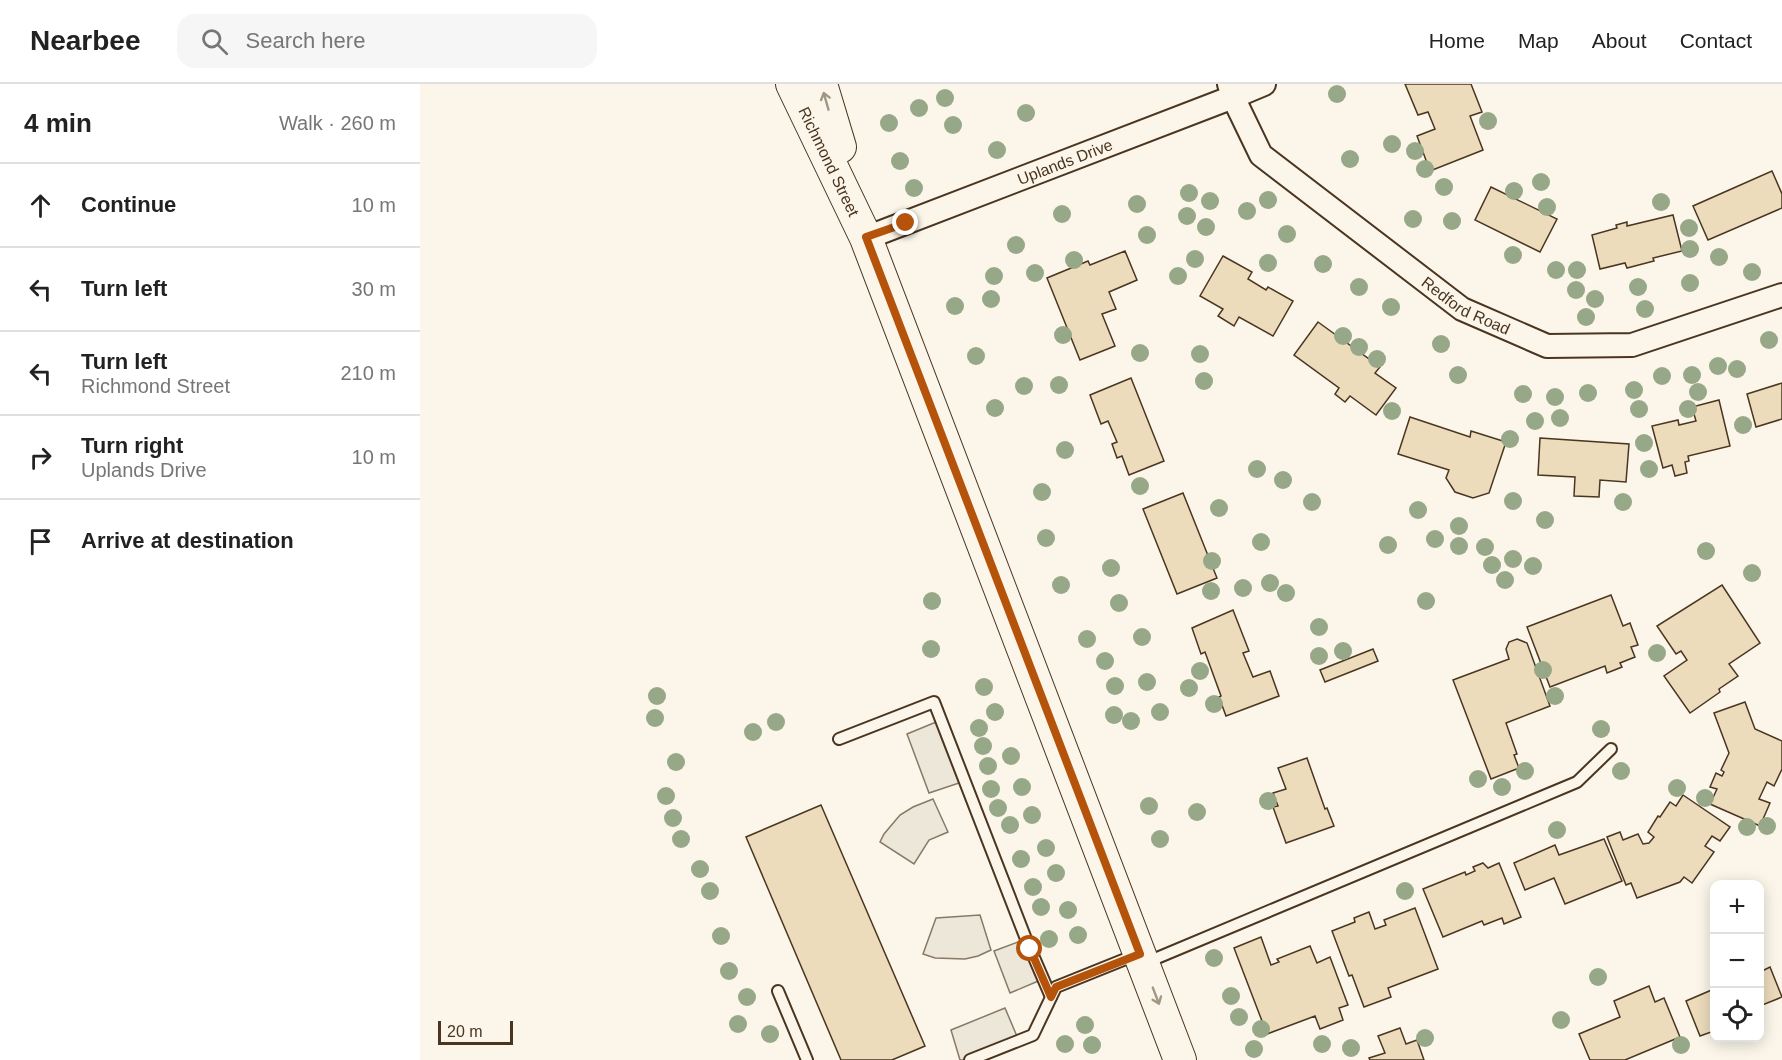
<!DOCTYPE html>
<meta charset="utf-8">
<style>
body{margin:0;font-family:Helvetica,sans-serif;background:#f6f6f6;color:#222}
.controls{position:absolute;right:18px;bottom:18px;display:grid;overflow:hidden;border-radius:12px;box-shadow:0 3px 15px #0003}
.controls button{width:54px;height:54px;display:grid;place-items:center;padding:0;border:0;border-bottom:2px solid #e0e0e0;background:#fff;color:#222;font:30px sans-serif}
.scale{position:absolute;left:18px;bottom:15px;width:75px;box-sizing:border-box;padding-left:6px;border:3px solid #4a3520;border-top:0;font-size:16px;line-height:21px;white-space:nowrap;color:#4a3520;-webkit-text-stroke:4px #fbf6e9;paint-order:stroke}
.stop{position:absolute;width:18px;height:18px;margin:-14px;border:4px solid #b45309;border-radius:50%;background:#fff}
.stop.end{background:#b45309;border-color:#fff;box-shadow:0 2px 6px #0008}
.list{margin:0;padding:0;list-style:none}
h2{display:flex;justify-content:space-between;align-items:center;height:78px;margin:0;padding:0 24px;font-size:26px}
h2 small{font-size:20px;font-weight:400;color:#767676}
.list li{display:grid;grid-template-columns:39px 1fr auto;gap:18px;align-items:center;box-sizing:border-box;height:84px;padding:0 24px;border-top:2px solid #e0e0e0}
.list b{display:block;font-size:22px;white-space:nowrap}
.list p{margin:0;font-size:20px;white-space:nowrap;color:#767676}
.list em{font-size:20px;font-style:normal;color:#767676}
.icon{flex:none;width:33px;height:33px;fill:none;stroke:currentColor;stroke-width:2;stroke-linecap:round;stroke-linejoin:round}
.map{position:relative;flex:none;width:1362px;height:976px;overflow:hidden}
header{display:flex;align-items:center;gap:36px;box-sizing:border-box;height:84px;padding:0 30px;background:#fff;border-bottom:2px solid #e0e0e0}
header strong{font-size:28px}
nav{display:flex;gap:33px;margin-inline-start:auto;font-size:21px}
.search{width:420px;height:54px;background:#f6f6f6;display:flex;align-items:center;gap:15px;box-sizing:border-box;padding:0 21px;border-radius:18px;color:#767676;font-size:22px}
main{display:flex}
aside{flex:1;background:#fff}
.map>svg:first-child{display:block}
</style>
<header>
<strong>Nearbee</strong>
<div class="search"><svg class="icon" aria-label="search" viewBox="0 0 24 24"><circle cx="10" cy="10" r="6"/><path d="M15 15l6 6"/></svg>Search here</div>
<nav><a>Home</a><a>Map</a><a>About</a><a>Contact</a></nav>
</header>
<main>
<aside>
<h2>4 min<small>Walk · 260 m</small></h2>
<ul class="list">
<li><svg class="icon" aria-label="ahead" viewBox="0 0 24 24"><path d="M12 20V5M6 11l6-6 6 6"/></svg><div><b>Continue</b></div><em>10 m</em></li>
<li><svg class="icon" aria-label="left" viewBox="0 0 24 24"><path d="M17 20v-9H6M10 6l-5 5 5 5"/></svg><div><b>Turn left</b></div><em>30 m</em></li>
<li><svg class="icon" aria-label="left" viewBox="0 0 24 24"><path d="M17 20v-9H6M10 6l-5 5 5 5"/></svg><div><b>Turn left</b><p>Richmond Street</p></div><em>210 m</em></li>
<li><svg class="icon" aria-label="right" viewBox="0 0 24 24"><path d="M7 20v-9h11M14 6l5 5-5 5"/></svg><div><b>Turn right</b><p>Uplands Drive</p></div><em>10 m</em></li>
<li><svg class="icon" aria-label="arrive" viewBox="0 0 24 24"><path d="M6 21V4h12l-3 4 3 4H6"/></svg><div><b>Arrive at destination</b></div></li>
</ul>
</aside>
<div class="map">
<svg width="1362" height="976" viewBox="0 0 1362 976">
<rect width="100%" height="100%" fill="#fbf6e9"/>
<g fill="#ede7d9" stroke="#887966" stroke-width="1.5">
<path d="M521,636L545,697L509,709L487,650Z"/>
<path d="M513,715L528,748L509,756L494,780L460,758L464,750L480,731L493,723Z"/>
<path d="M560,831L571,866L558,872L545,875L515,874L503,870L516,834Z"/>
<path d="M606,855L623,895L590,909L574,867Z"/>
<path d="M585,924L599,957L550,976H540L531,946Z"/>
</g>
<g fill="#ecdcbc" stroke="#4a3520" stroke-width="1.5">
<path d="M985,0H1051L1062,28L1050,32L1063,66L1010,87L997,52L1015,45L1008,28L998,31Z"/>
<path d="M1352,87L1362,110V124L1288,156L1273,122Z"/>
<path d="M1071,103L1137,135L1120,168L1055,136Z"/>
<path d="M1253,131L1262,167L1233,174L1234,177L1207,184L1205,179L1180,185L1172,151L1197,144L1196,141L1207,138V142Z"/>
<path d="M705,167L717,196L689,208L696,225L682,230L695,262L660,276L627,194L668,177L670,181Z"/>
<path d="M803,172L832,188L828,195L846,206L848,203L873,217L853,252L819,233L814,242L798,232L803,225L780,212Z"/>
<path d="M898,238L960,283L955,289L976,304L956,331L930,312L925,318L915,310L919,304L874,271Z"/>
<path d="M711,294L744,377L709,391L702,372L697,374L692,360L697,358L688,337L681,340L670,311Z"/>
<path d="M1362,299V335L1336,343L1327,310Z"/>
<path d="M1299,316L1310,362L1268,372L1269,377L1265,378L1267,389L1255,392L1252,381L1243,384L1232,342L1258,336L1259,341L1276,337L1272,323Z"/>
<path d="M990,333L1050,353L1051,347L1086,358L1069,409L1053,414L1035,408L1026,394L1029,386L978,370Z"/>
<path d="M1120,354L1209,360L1206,398L1180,396L1179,413L1154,412L1155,393L1118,391Z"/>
<path d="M763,409L797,494L757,510L723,425Z"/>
<path d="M1302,501L1340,559L1309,580L1318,592L1299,605L1300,608L1270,629L1244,592L1267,576L1261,567L1256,570L1237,542Z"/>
<path d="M1191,511L1203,542L1210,539L1218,561L1211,563L1215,573L1200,579L1202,583L1187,589L1185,582L1130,603L1107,543Z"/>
<path d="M813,526L829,567L823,569L833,593L850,587L859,612L806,632L799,613L801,612L785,568L781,570L772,544Z"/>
<path d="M1097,555L1107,559L1130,622L1086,639L1097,670L1094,671L1099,684L1071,695L1033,596L1089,575L1086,565L1089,558Z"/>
<path d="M953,565L958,577L905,598L900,586Z"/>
<path d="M1325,618L1335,645L1362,657V685L1354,702L1347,698L1339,715L1350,719L1340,742L1290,720L1297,705L1290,703L1296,689L1302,692L1304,688L1301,686L1309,669L1294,629Z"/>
<path d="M887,674L905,725L907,724L914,742L866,759L853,723L858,722L853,709L866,705L858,684Z"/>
<path d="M1263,711L1310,743L1300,757L1292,752L1285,762L1294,768L1272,799L1264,793L1260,798L1217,814L1211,799L1206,801L1187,753L1200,748L1203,756L1218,750L1223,760L1229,759L1234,753L1228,748L1238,732L1240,733L1250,718L1256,722Z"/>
<path d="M401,721L505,962L472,976H421L326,753Z"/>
<path d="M1184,755L1202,797L1145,820L1134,794L1105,806L1094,779L1135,761L1139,771Z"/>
<path d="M1063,779L1068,784L1079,779L1101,833L1084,840L1082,834L1064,841L1062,837L1023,853L1003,805L1045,788L1046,791L1055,787L1053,783Z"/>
<path d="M995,824L1018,885L968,904L971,913L944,923L932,891L929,892L912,847L935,838L934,834L949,828L955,845L966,841L964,836Z"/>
<path d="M841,853L851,881L859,878L857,875L890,862L897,879L910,873L928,921L919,924L923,936L900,945L895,932L847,950L814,864Z"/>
<path d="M1350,883L1362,913L1340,922V888Z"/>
<path d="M1229,902L1235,918L1244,914L1260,953L1205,976H1170L1159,950L1200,933L1194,917Z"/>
<path d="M1294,905V947L1280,952L1266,917Z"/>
<path d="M980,944L986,960L997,956L1004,976H950L949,974L965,969L958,952Z"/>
</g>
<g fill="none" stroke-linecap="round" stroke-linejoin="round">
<defs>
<g id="lane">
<path d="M419,655L514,618L606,855L631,913"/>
<path d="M725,879L1157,698L1191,665"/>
<path d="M358,907L387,976"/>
<path d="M550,976L613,951L636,903L718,870"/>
</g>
<g id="street">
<path id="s1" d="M809,0L813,13L841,71L1042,225L1127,262L1212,261L1362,211"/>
<path id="s2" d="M446,154L813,13L844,0"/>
</g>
<g id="secondary">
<path id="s3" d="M372,0L446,154L760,976"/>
<path d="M401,0L420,63"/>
</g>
</defs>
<use href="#lane" stroke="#4a3520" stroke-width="14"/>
<use href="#street" stroke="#4a3520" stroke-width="26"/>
<use href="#secondary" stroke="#4a3520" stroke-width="34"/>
<use href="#lane" stroke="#fbf6e9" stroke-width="10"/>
<use href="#street" stroke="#fbf6e9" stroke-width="22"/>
<use href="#secondary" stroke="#fbf6e9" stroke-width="32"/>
</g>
<g fill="#96a887">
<circle cx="917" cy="10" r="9"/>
<circle cx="525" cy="14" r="9"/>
<circle cx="499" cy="24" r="9"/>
<circle cx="606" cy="29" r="9"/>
<circle cx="1068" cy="37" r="9"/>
<circle cx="469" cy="39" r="9"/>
<circle cx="533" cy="41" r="9"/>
<circle cx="972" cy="60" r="9"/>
<circle cx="577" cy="66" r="9"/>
<circle cx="995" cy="67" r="9"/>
<circle cx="930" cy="75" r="9"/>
<circle cx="480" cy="77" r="9"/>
<circle cx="1005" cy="85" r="9"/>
<circle cx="1121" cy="98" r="9"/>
<circle cx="1024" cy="103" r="9"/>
<circle cx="494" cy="104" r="9"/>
<circle cx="1094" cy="107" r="9"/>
<circle cx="769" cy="109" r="9"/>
<circle cx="848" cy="116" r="9"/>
<circle cx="790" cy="117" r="9"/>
<circle cx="1241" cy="118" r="9"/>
<circle cx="717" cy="120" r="9"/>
<circle cx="1127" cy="123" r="9"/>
<circle cx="827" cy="127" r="9"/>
<circle cx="642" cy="130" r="9"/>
<circle cx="767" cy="132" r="9"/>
<circle cx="993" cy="135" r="9"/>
<circle cx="1032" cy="137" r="9"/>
<circle cx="786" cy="143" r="9"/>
<circle cx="1269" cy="144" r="9"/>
<circle cx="867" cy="150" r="9"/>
<circle cx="727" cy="151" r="9"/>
<circle cx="596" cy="161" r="9"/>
<circle cx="1270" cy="165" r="9"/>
<circle cx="1093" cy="171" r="9"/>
<circle cx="1299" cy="173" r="9"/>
<circle cx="775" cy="175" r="9"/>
<circle cx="654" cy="176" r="9"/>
<circle cx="848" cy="179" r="9"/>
<circle cx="903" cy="180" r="9"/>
<circle cx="1136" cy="186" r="9"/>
<circle cx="1157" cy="186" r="9"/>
<circle cx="1332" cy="188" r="9"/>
<circle cx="615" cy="189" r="9"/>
<circle cx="574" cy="192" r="9"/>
<circle cx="758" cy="192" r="9"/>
<circle cx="1270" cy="199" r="9"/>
<circle cx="939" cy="203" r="9"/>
<circle cx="1218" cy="203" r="9"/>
<circle cx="1156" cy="206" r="9"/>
<circle cx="571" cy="215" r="9"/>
<circle cx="1175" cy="215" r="9"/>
<circle cx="535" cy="222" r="9"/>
<circle cx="971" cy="223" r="9"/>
<circle cx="1225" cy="225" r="9"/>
<circle cx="1166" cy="233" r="9"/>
<circle cx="643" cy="251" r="9"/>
<circle cx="923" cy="252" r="9"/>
<circle cx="1349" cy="256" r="9"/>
<circle cx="1021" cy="260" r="9"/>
<circle cx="939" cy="263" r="9"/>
<circle cx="720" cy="269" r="9"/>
<circle cx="780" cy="270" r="9"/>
<circle cx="556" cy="272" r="9"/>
<circle cx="957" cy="275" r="9"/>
<circle cx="1298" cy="282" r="9"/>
<circle cx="1317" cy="285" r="9"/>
<circle cx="1038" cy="291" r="9"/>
<circle cx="1272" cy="291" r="9"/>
<circle cx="1242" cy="292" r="9"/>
<circle cx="784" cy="297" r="9"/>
<circle cx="639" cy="301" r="9"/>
<circle cx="604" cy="302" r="9"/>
<circle cx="1214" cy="306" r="9"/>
<circle cx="1278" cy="308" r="9"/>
<circle cx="1168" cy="309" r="9"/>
<circle cx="1103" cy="310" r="9"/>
<circle cx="1135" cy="313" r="9"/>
<circle cx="575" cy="324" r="9"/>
<circle cx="1219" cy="325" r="9"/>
<circle cx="1268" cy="325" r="9"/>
<circle cx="972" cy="327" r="9"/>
<circle cx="1140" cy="334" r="9"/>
<circle cx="1115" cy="337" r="9"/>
<circle cx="1323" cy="341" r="9"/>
<circle cx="1090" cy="355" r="9"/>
<circle cx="1224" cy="359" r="9"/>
<circle cx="645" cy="366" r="9"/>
<circle cx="837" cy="385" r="9"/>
<circle cx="1229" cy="385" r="9"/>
<circle cx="863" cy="396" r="9"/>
<circle cx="720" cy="402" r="9"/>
<circle cx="622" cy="408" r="9"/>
<circle cx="1093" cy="417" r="9"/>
<circle cx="892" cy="418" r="9"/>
<circle cx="1203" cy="418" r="9"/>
<circle cx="799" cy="424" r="9"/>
<circle cx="998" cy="426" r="9"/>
<circle cx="1125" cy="436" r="9"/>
<circle cx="1039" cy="442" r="9"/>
<circle cx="626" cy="454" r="9"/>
<circle cx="1015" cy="455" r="9"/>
<circle cx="841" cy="458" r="9"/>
<circle cx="968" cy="461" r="9"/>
<circle cx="1039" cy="462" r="9"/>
<circle cx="1065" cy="463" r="9"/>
<circle cx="1286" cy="467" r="9"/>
<circle cx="1093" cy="475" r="9"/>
<circle cx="792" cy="477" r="9"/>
<circle cx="1072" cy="481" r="9"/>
<circle cx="1113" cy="482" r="9"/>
<circle cx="691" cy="484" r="9"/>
<circle cx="1332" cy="489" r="9"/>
<circle cx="1085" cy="496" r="9"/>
<circle cx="850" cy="499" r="9"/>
<circle cx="641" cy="501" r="9"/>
<circle cx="823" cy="504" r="9"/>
<circle cx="791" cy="507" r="9"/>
<circle cx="866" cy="509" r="9"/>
<circle cx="512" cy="517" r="9"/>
<circle cx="1006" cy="517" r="9"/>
<circle cx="699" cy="519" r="9"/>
<circle cx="899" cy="543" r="9"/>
<circle cx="722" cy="553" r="9"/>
<circle cx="667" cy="555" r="9"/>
<circle cx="511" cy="565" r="9"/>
<circle cx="923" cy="567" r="9"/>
<circle cx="1237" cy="569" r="9"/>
<circle cx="899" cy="572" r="9"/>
<circle cx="685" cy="577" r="9"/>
<circle cx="1123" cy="586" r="9"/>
<circle cx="780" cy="587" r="9"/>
<circle cx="727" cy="598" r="9"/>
<circle cx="695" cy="602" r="9"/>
<circle cx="564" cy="603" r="9"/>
<circle cx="769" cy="604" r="9"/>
<circle cx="237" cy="612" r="9"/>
<circle cx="1135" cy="612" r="9"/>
<circle cx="794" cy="620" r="9"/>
<circle cx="575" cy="628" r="9"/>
<circle cx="740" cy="628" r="9"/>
<circle cx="694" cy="631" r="9"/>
<circle cx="235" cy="634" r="9"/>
<circle cx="711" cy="637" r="9"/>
<circle cx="356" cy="638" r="9"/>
<circle cx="559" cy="644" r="9"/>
<circle cx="1181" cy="645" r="9"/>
<circle cx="333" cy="648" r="9"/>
<circle cx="563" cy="662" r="9"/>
<circle cx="591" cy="672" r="9"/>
<circle cx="256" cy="678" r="9"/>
<circle cx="568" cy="682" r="9"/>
<circle cx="1105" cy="687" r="9"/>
<circle cx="1201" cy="687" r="9"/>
<circle cx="1058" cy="695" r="9"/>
<circle cx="602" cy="703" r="9"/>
<circle cx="1082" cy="703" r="9"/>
<circle cx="1257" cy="704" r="9"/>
<circle cx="571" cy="705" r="9"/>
<circle cx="246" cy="712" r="9"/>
<circle cx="1285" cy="714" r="9"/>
<circle cx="848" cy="717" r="9"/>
<circle cx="729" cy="722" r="9"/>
<circle cx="578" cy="724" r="9"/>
<circle cx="777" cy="728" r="9"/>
<circle cx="612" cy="731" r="9"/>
<circle cx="253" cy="734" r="9"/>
<circle cx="590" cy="741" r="9"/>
<circle cx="1347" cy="742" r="9"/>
<circle cx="1327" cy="743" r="9"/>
<circle cx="1137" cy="746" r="9"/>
<circle cx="261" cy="755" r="9"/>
<circle cx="740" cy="755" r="9"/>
<circle cx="626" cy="764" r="9"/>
<circle cx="601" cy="775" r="9"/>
<circle cx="280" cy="785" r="9"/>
<circle cx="636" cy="789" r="9"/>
<circle cx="613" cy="803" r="9"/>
<circle cx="290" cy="807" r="9"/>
<circle cx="985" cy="807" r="9"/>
<circle cx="621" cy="823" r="9"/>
<circle cx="648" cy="826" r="9"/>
<circle cx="658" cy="851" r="9"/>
<circle cx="301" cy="852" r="9"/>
<circle cx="629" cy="855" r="9"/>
<circle cx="794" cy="874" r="9"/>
<circle cx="309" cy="887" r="9"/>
<circle cx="1178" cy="893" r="9"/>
<circle cx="811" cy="912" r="9"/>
<circle cx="327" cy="913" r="9"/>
<circle cx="819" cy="933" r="9"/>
<circle cx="1141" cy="936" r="9"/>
<circle cx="318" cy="940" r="9"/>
<circle cx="665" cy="941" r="9"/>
<circle cx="841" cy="945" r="9"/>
<circle cx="350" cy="950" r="9"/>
<circle cx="1005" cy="954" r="9"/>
<circle cx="645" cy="960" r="9"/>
<circle cx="902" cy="960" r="9"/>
<circle cx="672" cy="961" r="9"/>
<circle cx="1261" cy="961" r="9"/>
<circle cx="931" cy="964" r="9"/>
<circle cx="834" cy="965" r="9"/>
</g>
<defs><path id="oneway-shaft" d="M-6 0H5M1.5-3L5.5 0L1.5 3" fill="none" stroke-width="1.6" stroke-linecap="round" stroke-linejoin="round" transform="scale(1.5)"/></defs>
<g stroke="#a29684">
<use href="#oneway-shaft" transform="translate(406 17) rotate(-106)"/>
<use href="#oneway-shaft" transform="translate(736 912) rotate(69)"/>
</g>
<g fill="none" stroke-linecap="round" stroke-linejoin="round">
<path stroke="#b45309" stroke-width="8" d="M486,139L446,153L720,870L636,903L631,913L610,865"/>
</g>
<g text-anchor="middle" stroke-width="4.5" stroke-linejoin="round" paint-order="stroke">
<g font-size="16" fill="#4a3520" stroke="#fbf6e9">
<text dy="6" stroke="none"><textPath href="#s3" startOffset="86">Richmond Street</textPath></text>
<text dy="6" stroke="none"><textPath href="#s2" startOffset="213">Uplands Drive</textPath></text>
<text dy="6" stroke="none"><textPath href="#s1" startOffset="333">Redford Road</textPath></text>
</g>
</g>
</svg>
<div class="controls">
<button>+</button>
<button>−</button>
<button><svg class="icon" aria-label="locate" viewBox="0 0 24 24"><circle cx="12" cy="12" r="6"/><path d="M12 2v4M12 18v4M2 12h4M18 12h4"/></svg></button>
</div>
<div class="scale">20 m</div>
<div class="stop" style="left:610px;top:865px"></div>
<div class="stop end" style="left:486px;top:139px"></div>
</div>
</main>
